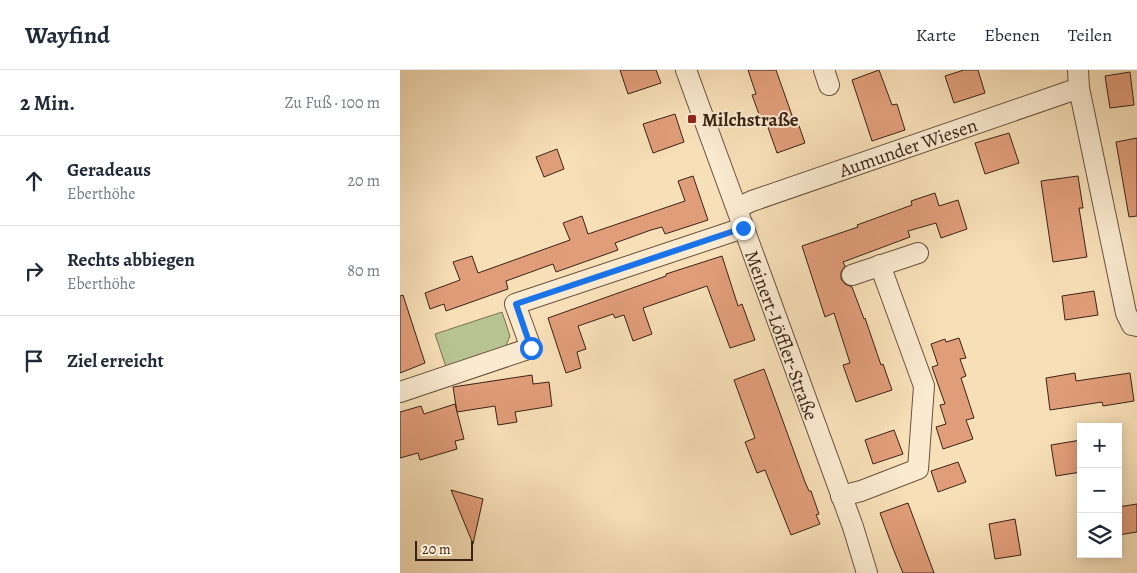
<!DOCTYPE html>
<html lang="de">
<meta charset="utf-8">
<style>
body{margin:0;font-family:Alegreya,serif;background:#f6f6f7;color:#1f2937}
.controls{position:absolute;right:15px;bottom:15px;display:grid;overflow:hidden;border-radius:0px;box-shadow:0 2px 12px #0003}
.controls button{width:45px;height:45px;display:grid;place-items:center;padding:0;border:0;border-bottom:1px solid #e0e1e3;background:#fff;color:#1f2937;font:25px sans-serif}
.scale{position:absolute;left:15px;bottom:12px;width:58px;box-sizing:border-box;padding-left:5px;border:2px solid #3a2216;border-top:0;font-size:14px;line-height:18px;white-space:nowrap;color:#3a2216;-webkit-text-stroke:4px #faead0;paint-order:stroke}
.stop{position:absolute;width:15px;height:15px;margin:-11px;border:4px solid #1a73e8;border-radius:50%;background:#fff}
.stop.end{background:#1a73e8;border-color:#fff;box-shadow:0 1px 5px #0008}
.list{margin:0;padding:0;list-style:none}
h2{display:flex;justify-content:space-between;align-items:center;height:65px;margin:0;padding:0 20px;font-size:21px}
h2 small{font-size:16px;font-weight:400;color:#747a83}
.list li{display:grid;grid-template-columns:32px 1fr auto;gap:15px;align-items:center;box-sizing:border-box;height:90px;padding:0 20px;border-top:1px solid #e0e1e3}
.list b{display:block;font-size:19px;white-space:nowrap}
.list p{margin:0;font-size:16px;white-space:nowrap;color:#747a83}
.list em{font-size:16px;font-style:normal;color:#747a83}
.icon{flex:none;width:28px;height:28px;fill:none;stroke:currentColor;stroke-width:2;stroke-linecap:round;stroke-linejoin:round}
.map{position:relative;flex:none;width:737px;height:503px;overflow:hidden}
header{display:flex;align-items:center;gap:30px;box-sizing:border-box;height:70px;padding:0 25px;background:#fff;border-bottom:1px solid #e0e1e3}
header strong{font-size:24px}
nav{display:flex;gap:28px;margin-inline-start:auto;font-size:18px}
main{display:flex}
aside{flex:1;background:#fff}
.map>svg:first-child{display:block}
</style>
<header>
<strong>Wayfind</strong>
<nav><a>Karte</a><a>Ebenen</a><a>Teilen</a></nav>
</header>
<main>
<aside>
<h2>2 Min.<small>Zu Fuß · 100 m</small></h2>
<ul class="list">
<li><svg class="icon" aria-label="ahead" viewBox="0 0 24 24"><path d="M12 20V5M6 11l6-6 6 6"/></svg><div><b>Geradeaus</b><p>Eberthöhe</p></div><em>20 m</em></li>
<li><svg class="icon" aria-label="right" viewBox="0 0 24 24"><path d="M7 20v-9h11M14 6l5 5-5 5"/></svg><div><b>Rechts abbiegen</b><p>Eberthöhe</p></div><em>80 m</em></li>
<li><svg class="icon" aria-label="arrive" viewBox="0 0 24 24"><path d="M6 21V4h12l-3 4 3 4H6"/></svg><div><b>Ziel erreicht</b></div></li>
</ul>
</aside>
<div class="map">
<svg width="737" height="503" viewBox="0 0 737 503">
<rect width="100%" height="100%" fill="#f7dfb7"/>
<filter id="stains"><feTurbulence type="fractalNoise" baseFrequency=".004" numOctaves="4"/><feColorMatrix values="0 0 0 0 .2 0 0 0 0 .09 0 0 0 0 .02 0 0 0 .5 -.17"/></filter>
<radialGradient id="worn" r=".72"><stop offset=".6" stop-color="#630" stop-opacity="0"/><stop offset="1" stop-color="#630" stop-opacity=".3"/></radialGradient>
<path fill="#b8c392" stroke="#797254" d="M102,242L110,266L105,278L46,297L35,264Z"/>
<g fill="#e09d79" stroke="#3a2216">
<path d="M220,0H256L261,13L228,24Z"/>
<path d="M348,0H376L394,51L397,50L405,73L377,83L364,46L360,47L352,25L356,24Z"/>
<path d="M479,0L492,35L497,34L505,60L472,71L452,10Z"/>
<path d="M564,0H578L585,23L554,33L545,6Z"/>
<path d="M730,2L734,35L710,38L705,6Z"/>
<path d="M275,44L284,72L253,83L243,54Z"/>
<path d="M609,63L619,93L585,104L575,73Z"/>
<path d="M737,68V146L729,147L716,72Z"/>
<path d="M157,79L164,99L144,107L136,87Z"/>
<path d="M293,106L308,150L265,164L262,157L251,160L215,173L218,180L156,202L153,194L106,211L108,219L46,241L44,234L30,239L25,223L60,210L53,192L72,186L78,203L170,170L163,153L182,146L188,164L285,131L278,111Z"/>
<path d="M678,106L683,138H679L687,187L653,192L641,111Z"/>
<path d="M535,123L539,136L558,130L567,159L541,168L536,153L508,161L510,167L443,192L445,196L441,202V209L445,214L452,217L464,249L465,248L481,295L483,294L492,320L456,332L443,295L450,293L434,243L425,247L402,176L458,157L457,155L512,135L511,131Z"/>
<path d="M322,186L338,236L342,234L355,270L330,278L307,216L243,238L252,264L233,271L224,245L215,248L213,244L178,256L186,279L177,282L181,298L166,303L148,248L266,206V204Z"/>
<path d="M694,221L698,245L665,250L662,226Z"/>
<path d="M3,225L25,293L0,303V226Z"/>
<path d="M559,268L566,288L560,289L566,306L561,308L574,348L566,350L573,369L543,379L536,357L546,354L540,335L545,334L532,297L538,295L531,274L545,269L546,272Z"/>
<path d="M364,299L405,412L409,421H411L419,444L416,445L420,454L391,465L365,400L357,403L345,372L355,368L334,310Z"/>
<path d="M675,303L676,311L730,303L734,331L703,336L702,332L650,340L646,308Z"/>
<path d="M132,305L133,314L149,312L152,336L115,342L117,352L98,355L95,336L57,342L53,317Z"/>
<path d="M55,334L64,369L55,371L57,379L20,390L18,383L0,388V342L21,336L24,344Z"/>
<path d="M494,360L503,384L473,394L465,370Z"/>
<path d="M681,370V402L656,406L651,375Z"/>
<path d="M558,392L566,412L538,422L531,401Z"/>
<path d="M51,420L83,429L73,474Z"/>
<path d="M508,433L534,503H503L494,481L480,443Z"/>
<path d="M737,434V462L718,465V437Z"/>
<path d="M615,449L621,485L595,489L589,454Z"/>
</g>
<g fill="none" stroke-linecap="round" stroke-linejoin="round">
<defs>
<g id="minor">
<path d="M286,0L453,457L467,503"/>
<path d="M424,0L429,15"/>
<path d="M678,0L679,18L726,243L732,255L737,256"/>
<path d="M337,138L352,131L679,18"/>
<path d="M452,205L518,183"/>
<path d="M0,322L131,278L115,234L343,158"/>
<path d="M441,426L461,421L518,399L524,316L480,195"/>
</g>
</defs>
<use href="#minor" stroke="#69513e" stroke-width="22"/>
<use href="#minor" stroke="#faead0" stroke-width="20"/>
</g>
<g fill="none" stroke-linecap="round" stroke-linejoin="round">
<path stroke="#1a73e8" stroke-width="6" d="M131,278L116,234L343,158"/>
</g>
<rect fill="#8f2418" stroke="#faead0" stroke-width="2" x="287" y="44" width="10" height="10" rx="2.5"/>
<g text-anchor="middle" stroke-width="4" stroke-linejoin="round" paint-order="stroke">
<g font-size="19" font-weight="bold" fill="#3a2216" stroke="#faead0" text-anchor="start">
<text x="302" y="56">Milchstraße</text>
</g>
<g font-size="19" fill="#3a2216" stroke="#faead0">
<text transform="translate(508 77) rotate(-19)" y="7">Aumunder Wiesen</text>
<text transform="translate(382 265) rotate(70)" y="7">Meinert-Löffler-Straße</text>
</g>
</g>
<rect width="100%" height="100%" filter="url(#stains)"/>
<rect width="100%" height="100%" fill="url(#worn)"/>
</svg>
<div class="controls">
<button>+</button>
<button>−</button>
<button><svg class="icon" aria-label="layers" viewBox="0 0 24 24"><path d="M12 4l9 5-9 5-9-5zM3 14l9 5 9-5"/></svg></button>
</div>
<div class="scale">20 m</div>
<div class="stop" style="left:131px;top:278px"></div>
<div class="stop end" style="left:343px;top:158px"></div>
</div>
</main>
